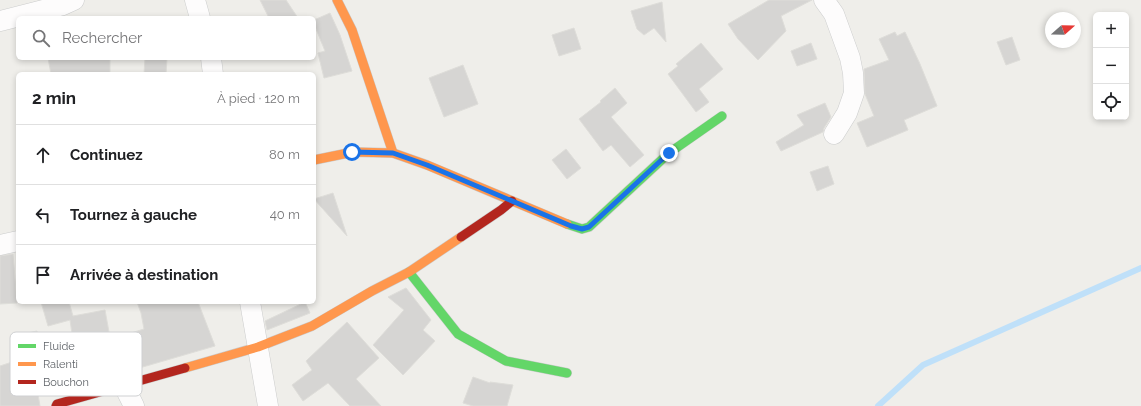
<!DOCTYPE html>
<html lang="fr">
<meta charset="utf-8">
<style>
body{margin:0;font-family:Raleway,sans-serif;background:#f2f2f2;color:#202124}
.controls{position:absolute;right:12px;top:12px;display:grid;overflow:hidden;border-radius:6px;box-shadow:0 2px 6px #0003}
.controls button{width:36px;height:36px;display:grid;place-items:center;padding:0;border:0;border-bottom:1px solid #e0e0e0;background:#fff;color:#202124;font:20px sans-serif}
.compass{position:absolute;left:1045px;top:12px;width:36px;height:36px;border-radius:50%;background:#fff;box-shadow:0 2px 6px #0003;rotate:70deg}
.stop{position:absolute;width:12px;height:12px;margin:-9px;border:3px solid #1a73e8;border-radius:50%;background:#fff}
.stop.end{background:#1a73e8;border-color:#fff;box-shadow:0 1px 4px #0008}
.list{margin:0;padding:0;list-style:none}
h2{display:flex;justify-content:space-between;align-items:center;height:52px;margin:0;padding:0 16px;font-size:17px}
h2 small{font-size:13px;font-weight:400;color:#757577}
.list li{display:grid;grid-template-columns:26px 1fr auto;gap:12px;align-items:center;box-sizing:border-box;height:60px;padding:0 16px;border-top:1px solid #e0e0e0}
.list b{display:block;font-size:15px;white-space:nowrap}
.list em{font-size:13px;font-style:normal;color:#757577}
.icon{flex:none;width:22px;height:22px;fill:none;stroke:currentColor;stroke-width:2;stroke-linecap:round;stroke-linejoin:round}
.map{position:relative;flex:none;width:1141px;height:406px;overflow:hidden}
.search{position:absolute;background:#fff;box-shadow:0 2px 6px #0003;left:16px;top:16px;width:300px;height:44px;display:flex;align-items:center;gap:10px;box-sizing:border-box;padding:0 14px;border-radius:6px;color:#757577;font-size:15px}
.panel{position:absolute;background:#fff;box-shadow:0 2px 6px #0003;left:16px;top:72px;width:300px;height:232px;border-radius:6px}
.map>svg:first-child{display:block}
</style>
<div class="map">
<svg width="1141" height="406" viewBox="0 0 1141 406">
<rect width="100%" height="100%" fill="#efeeea"/>
<g fill="none" stroke-linecap="round" stroke-linejoin="round">
<path stroke="#bfe0f9" stroke-width="6" d="M878,406L923,365L1141,268"/>
</g>
<g fill="#d6d5d3" stroke="#deddd9">
<path d="M260,0H286L298,18H269Z"/>
<path d="M769,0H812L781,16L786,31L758,60L738,39L728,24Z"/>
<path d="M662,2L666,42L654,28L644,35L637,29L631,11Z"/>
<path d="M330,13L340,35L352,71L324,78L318,53L325,51L314,24V20Z"/>
<path d="M574,28L581,49L559,56L552,35Z"/>
<path d="M895,32L897,36L905,32L920,64L937,106L904,120L908,130L867,147L857,123L874,116L865,94L864,69L889,60L879,39Z"/>
<path d="M1012,37L1020,60L1006,65L997,42Z"/>
<path d="M701,43L723,69L699,89L709,102L696,112L668,74L678,66L676,64Z"/>
<path d="M811,43L817,59L797,66L791,51Z"/>
<path d="M48,58H110V74H51Z"/>
<path d="M145,58H167L166,74H144Z"/>
<path d="M463,65L478,104L444,117L429,78Z"/>
<path d="M615,88L627,103L611,117L644,155L630,167L611,145L603,151L579,119L601,102L600,101Z"/>
<path d="M825,103L831,117L824,128L823,132L781,151L776,142L804,125L797,115Z"/>
<path d="M566,149L581,168L567,179L552,160Z"/>
<path d="M828,166L834,184L817,191L810,172Z"/>
<path d="M333,193L347,236L314,199Z"/>
<path d="M13,254L17,303L0,304V256Z"/>
<path d="M406,288L431,320L423,330L435,341L403,375L373,345L404,310L388,297Z"/>
<path d="M41,302H69L73,316L105,310L109,332L90,336L91,344L74,347L70,320L48,326Z"/>
<path d="M137,302H198L215,346L129,371L118,337L144,329L141,313Z"/>
<path d="M305,302L310,313L267,330L265,321Z"/>
<path d="M347,322L379,358L356,379L381,406H350L328,383L303,401L292,385L312,370L306,361Z"/>
<path d="M37,331L44,365L76,357L83,383L38,394L40,406H0V366L18,360L13,336Z"/>
<path d="M473,377L490,383V382L513,385L507,406H473L463,403Z"/>
</g>
<g fill="none" stroke-linecap="round" stroke-linejoin="round">
<defs>
<g id="street">
<path d="M195,0L200,18"/>
<path d="M824,0L834,14L850,58L853,73L854,93L847,113L834,134"/>
<path d="M0,21L63,5L74,0"/>
<path d="M211,58L213,74"/>
<path d="M0,245L18,241"/>
<path d="M250,302L268,406"/>
<path d="M124,386L134,406"/>
</g>
<g id="fast">
<path d="M567,224L582,229L589,227L669,153L722,116"/>
<path d="M409,272L458,334L506,361L567,373"/>
</g>
<g id="slow">
<path d="M337,0L352,30L393,153"/>
<path d="M314,160L353,152L393,153L427,165L567,224"/>
<path d="M185,368L258,347L312,326L372,291L409,272L461,237"/>
</g>
<g id="jam">
<path d="M461,237L501,210L512,201"/>
<path d="M56,406L57,404L185,368"/>
</g>
</defs>
<use href="#street" stroke="#cbcccc" stroke-width="21"/>
<use href="#fast" stroke="#cacacb" stroke-width="10"/>
<use href="#slow" stroke="#cacacb" stroke-width="10"/>
<use href="#jam" stroke="#cacacb" stroke-width="10"/>
<use href="#street" stroke="#fdfcfc" stroke-width="20"/>
<use href="#fast" stroke="#63d668" stroke-width="9"/>
<use href="#slow" stroke="#ff974d" stroke-width="9"/>
<use href="#jam" stroke="#b3261e" stroke-width="9"/>
</g>
<g fill="none" stroke-linecap="round" stroke-linejoin="round">
<path stroke="#1a73e8" stroke-width="5" d="M352,152L393,153L427,165L571,226L582,229L589,227L669,153"/>
</g>
<rect x="10" y="332" width="132" height="64" rx="6" fill="#fff" stroke="#cfd0d2" stroke-width="1"/>
<rect x="18" y="344" width="18" height="4" fill="#63d668"/>
<rect x="18" y="362" width="18" height="4" fill="#ff974d"/>
<rect x="18" y="380" width="18" height="4" fill="#b3261e"/>
<g font-size="11" fill="#5f6368">
<text x="43" y="350">Fluide</text>
<text x="43" y="368">Ralenti</text>
<text x="43" y="386">Bouchon</text>
</g>
</svg>
<div class="controls">
<button>+</button>
<button>−</button>
<button><svg class="icon" aria-label="locate" viewBox="0 0 24 24"><circle cx="12" cy="12" r="6"/><path d="M12 2v4M12 18v4M2 12h4M18 12h4"/></svg></button>
</div>
<svg class="compass" viewBox="-18 -18 36 36"><path d="M0-13l5 13h-10z" fill="#e53935"/><path d="M0 13l5-13h-10z" fill="#757577"/></svg>
<div class="stop" style="left:352px;top:152px"></div>
<div class="stop end" style="left:669px;top:153px"></div>
<div class="search"><svg class="icon" aria-label="search" viewBox="0 0 24 24"><circle cx="10" cy="10" r="6"/><path d="M15 15l6 6"/></svg>Rechercher</div>
<section class="panel">
<h2>2 min<small>À pied · 120 m</small></h2>
<ul class="list">
<li><svg class="icon" aria-label="ahead" viewBox="0 0 24 24"><path d="M12 20V5M6 11l6-6 6 6"/></svg><div><b>Continuez</b></div><em>80 m</em></li>
<li><svg class="icon" aria-label="left" viewBox="0 0 24 24"><path d="M17 20v-9H6M10 6l-5 5 5 5"/></svg><div><b>Tournez à gauche</b></div><em>40 m</em></li>
<li><svg class="icon" aria-label="arrive" viewBox="0 0 24 24"><path d="M6 21V4h12l-3 4 3 4H6"/></svg><div><b>Arrivée à destination</b></div></li>
</ul>
</section>
</div>
